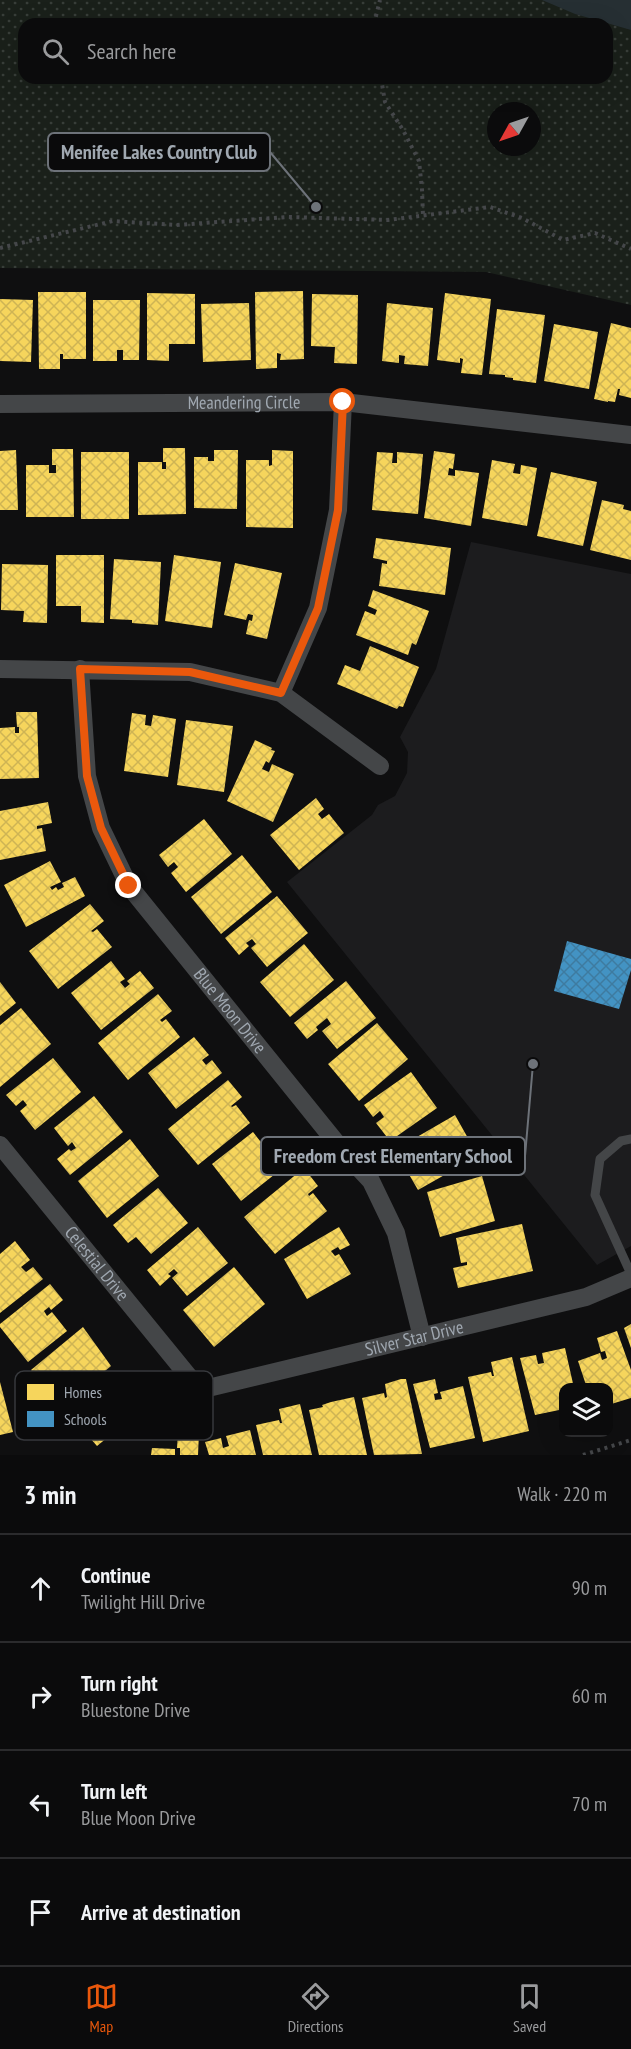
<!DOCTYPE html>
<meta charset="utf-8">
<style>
body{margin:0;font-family:"PT Sans Narrow",sans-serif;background:#141415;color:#f1f3f6}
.controls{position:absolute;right:18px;bottom:18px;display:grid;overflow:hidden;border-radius:12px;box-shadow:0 6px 24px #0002}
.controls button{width:54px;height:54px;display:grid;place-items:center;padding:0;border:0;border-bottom:2px solid #2b2b2d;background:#0b0b0c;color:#f1f3f6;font:30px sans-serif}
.compass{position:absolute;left:487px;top:102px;width:54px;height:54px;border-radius:50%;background:#0b0b0c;box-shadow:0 6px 24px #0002;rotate:230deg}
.stop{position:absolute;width:18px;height:18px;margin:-14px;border:4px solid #ea580c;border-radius:50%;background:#fff}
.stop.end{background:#ea580c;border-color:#fff;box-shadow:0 2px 6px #0008}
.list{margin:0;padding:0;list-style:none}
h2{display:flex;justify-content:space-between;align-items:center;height:78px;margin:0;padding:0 24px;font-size:26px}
h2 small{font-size:20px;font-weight:400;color:#9a9b9d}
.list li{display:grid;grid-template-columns:39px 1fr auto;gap:18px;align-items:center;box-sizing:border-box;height:108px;padding:0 24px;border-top:2px solid #2b2b2d}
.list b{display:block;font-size:22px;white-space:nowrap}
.list p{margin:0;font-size:20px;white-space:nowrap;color:#9a9b9d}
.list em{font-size:20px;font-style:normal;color:#9a9b9d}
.icon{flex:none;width:33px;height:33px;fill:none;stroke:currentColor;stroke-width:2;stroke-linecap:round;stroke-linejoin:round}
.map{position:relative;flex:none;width:631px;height:1455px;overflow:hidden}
.search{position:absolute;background:#0b0b0c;box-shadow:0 6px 24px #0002;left:18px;right:18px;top:18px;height:66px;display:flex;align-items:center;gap:15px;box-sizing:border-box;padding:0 21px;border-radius:18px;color:#9a9b9d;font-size:22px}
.sheet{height:510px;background:#0b0b0c}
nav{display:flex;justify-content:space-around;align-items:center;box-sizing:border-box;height:84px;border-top:2px solid #2b2b2d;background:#0b0b0c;font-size:16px;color:#9a9b9d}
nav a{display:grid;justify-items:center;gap:3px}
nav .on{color:#ea580c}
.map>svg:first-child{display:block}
</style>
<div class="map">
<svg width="631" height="1455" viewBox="0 0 631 1455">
<defs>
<pattern id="grass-dots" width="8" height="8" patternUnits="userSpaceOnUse" patternTransform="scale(1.5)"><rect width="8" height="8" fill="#1a201a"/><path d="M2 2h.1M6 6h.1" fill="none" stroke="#383e39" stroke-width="1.8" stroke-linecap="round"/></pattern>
<pattern id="homes-cross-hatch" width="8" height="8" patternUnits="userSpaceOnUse" patternTransform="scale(1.5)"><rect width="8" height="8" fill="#f6d55c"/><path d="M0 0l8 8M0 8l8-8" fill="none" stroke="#ceb454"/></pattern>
<pattern id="schools-cross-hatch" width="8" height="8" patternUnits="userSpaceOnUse" patternTransform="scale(1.5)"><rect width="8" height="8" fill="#4393c3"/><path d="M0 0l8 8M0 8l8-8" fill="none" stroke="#3e7ba0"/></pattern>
</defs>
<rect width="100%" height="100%" fill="#0f0f10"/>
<path fill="#1c1c1e" d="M471,542L631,574V1246L597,1265L287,882L372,815L378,805L395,796L407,773L408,752L400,737L436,669Z"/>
<path fill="url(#grass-dots)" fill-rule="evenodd" d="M0,0H631V305L486,272L0,268ZM24,24H607V78H24ZM496,111H532V147H496Z"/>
<path fill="#262f33" d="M542,0H631V30L575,14Z"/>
<g fill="url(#homes-cross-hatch)">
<path d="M303,291L304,359L280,360L281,354L277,353V368L256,369L255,292Z"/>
<path d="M38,292H86V359H63V354H60V369H39Z"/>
<path d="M147,293L195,294V344H169V361L147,360Z"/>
<path d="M445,293L491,299L482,375L461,373L463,359L460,358V363L437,360Z"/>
<path d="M312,294L358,295L357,364L334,363L335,347L311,346Z"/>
<path d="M0,299L33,300L31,362L0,361Z"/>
<path d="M93,300H140L139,360H123V350H117V361H93Z"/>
<path d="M249,303L251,360L203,362L201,304Z"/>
<path d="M387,303L433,308L428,366L404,364L405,356L399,355V363L382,361Z"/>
<path d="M497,309L545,315L536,383L513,380V378L505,377V375L489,374Z"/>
<path d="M611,323L631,328V398L619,395L620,389H618L615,402L608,401V402L594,399Z"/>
<path d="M554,324L598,332L589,389L544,381Z"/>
<path d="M163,448H185L186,514L138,515V462H162V469H166V462H163Z"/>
<path d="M52,449H73L74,517H26V465H49V473H56V465H52Z"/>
<path d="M16,450L18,510H0V451Z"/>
<path d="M214,450H238L237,509L194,508V457H208V461H214Z"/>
<path d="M272,450L293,451V528L246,527V460H269V466L272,465Z"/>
<path d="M434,451L455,454L453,469L449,468L448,475L455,476V470L479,473L471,526L424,518Z"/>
<rect x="81" y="452" width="48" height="67"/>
<path d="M377,452L393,453L392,463H397V452L423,454L418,514L372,510Z"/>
<path d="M492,460L515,464L513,473L520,474L521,465L537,468L527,526L482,518Z"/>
<path d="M551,472L597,482L583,546L537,536Z"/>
<path d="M602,500L624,505L623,509L631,511V560L590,550Z"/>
<path d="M376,538L451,548L445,595L379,586L382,563L387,564V561L373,558Z"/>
<path d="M56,555H104V623L81,622V606H56Z"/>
<path d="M174,555L221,562L212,628L165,621Z"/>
<path d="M114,559L161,562L158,625L132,623V620L110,619Z"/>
<path d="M235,563L282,573L267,639L246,634L249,620L252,621L253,615L248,614L246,620L224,615Z"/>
<path d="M2,564L48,565L47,623L23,622L24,611L1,610Z"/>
<path d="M373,590L429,611L416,645L412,643L408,655L356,635L365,611L375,615L377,610L368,606Z"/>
<path d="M370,646L419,667L403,707L399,706L397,709L337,684L345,665L360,671Z"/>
<path d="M16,712H37L39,778L0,779V728L15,727V733H19V727H17Z"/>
<path d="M132,713L146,715L145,725L151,726L153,715L176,719L168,777L124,771Z"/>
<path d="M186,720L233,726L224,792L177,785Z"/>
<path d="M255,740L272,748L271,750L275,751L269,763L266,761L262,769L269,772L272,764L294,774L273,822L227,801Z"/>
<path d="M316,798L324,809L318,814L322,819L329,814L344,833L299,870L270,835Z"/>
<path d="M48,802L52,823L37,826V829L42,828L46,851L0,860V811Z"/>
<path d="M204,819L232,854L186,892L171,873L178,867L174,862L168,867L159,855Z"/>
<path d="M242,855L272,892L221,934L191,897Z"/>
<path d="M50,861L61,882L50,887L52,890L56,887L58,890L64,887L62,883L75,877L85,896L26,927L4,885Z"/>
<path d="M277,896L308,933L267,967L251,948L256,944L252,939L246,943L249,946L239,955L225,938Z"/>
<path d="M90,904L104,921L91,931L93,932L97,929L112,947L58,989L29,951Z"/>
<path d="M304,944L334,980L290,1017L260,982Z"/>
<path d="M111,961L125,979L120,982L125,988L130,984L127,981L140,971L154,988L101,1030L71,993Z"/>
<path d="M346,981L376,1018L337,1049L322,1031L331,1024L327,1018L316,1027L318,1030L307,1039L294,1023Z"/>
<path d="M0,982L16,1003L0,1016Z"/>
<path d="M158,994L172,1011L160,1020L162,1022L166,1019L180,1037L128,1080L98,1043Z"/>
<path d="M21,1008L51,1044L0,1087V1025Z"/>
<path d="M377,1023L408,1059L359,1101L328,1064Z"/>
<path d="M194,1037L209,1055L202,1060L206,1065L212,1060L222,1073L176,1109L148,1073Z"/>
<path d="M53,1058L81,1092L35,1130L20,1111L27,1105L23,1100L16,1106L6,1095Z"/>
<path d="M411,1072L437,1108L390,1141L376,1123L384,1117L380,1111L373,1117L364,1105Z"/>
<path d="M228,1080L242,1097L231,1106L232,1107L236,1105L250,1123L198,1165L168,1129Z"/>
<path d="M94,1096L123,1132L70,1175L57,1159L69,1149L71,1151L76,1148L72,1142L68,1146L54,1128Z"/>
<path d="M455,1115L478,1156L418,1190L407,1171L422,1163L410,1141Z"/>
<path d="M253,1132L267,1150L261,1154L266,1159L270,1155L268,1152L280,1142L294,1159L241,1201L212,1164Z"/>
<path d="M130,1139L159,1176L107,1218L78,1181Z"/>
<path d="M304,1168L318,1186L308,1194L309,1196L313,1193L327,1211L275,1254L244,1217Z"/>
<path d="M482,1176L495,1221L440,1237L427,1192Z"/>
<path d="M158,1188L188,1223L151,1254L136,1237L128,1243L113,1225Z"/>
<path d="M522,1224L533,1271L458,1288L453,1268L467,1265V1262L461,1263L456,1238Z"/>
<path d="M198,1227L228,1263L187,1296L172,1278L178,1273L174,1269L168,1274L171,1276L160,1286L147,1270Z"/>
<path d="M339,1227L350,1245L340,1250L338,1247L331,1251L335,1256L339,1254L351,1274L307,1299L284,1259Z"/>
<path d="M15,1241L30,1260L21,1267L26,1272L33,1267L43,1279L0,1313V1254Z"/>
<path d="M234,1267L265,1304L214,1347L183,1310Z"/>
<path d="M50,1284L63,1300L51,1310L49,1307L44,1311L47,1316L52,1312L67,1331L28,1362L0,1327V1324Z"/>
<path d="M631,1324V1348L624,1328Z"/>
<path d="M83,1327L111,1366L62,1407L31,1370Z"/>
<path d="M617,1331L631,1370V1398L608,1405V1388H587L578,1361L600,1353L602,1360L607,1358L605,1351L601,1352L597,1338Z"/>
<path d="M565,1348L574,1388H564V1409L535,1415L520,1358L536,1355L538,1364L544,1363L542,1353Z"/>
<path d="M512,1357L529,1431L483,1442L468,1377L491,1372L492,1376H494L491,1362Z"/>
<path d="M112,1374L127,1393L120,1399L124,1404L130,1399L140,1411L97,1446L67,1412Z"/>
<path d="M401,1379H406L422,1454L374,1455L362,1398L384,1393L385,1398L387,1397L385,1384Z"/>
<path d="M435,1379L438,1393L434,1394L435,1400L442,1399L440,1392L463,1386L475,1438L430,1448L413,1384Z"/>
<path d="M0,1382L13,1432L0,1435Z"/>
<path d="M354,1397L367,1455H319L309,1410L323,1407L322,1405L331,1402Z"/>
<path d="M300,1404L312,1455H263L256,1425L279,1420L280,1423H282L279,1409Z"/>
<path d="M250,1430L256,1455H209L205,1442L221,1438L223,1448L229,1446L226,1436Z"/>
<path d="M178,1433H199L198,1455H180V1448H177Z"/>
<path d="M152,1448L175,1449V1455H151Z"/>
</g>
<path fill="url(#schools-cross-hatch)" d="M567,941L631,959V970L619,1009L554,991Z"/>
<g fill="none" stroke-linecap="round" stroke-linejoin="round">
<g stroke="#45474a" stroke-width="4" stroke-dasharray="3 4.5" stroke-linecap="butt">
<path d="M374,24L380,0"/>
<path d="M381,78L385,102L403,130L419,161L422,189L423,216"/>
<path d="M0,248L113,221L176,225L288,217L388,220L490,207L522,218L563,240L595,233L631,249"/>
<path d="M583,1455L631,1440"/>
</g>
<path stroke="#444648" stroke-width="9" d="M631,1139L621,1141L600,1159L595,1195L631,1274"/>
<g stroke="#444648" stroke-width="18">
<path id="s1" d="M0,404L343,402L631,435"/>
<path d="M0,669L190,672L281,693L380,766"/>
<path id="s2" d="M80,669L87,776L101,828L129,886L343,1151L371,1181L396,1233L422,1337"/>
<path d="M281,693L318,608L338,510L343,402"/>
<path id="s3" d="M0,1145L194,1383L208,1388L586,1297L631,1278"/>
</g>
</g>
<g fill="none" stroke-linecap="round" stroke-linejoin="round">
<path stroke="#ea580c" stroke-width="8" d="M129,886L101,828L87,776L80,669L190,672L281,693L318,608L338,510L343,402"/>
</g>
<g text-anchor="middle" stroke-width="6" stroke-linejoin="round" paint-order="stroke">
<g font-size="18" fill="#a0a8b1" stroke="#0a0a0b">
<text dy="6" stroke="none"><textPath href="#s1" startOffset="244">Meandering Circle</textPath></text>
<text dy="6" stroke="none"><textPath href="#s2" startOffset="386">Blue Moon Drive</textPath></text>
<text dy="6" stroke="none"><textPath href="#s3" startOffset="153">Celestial Drive</textPath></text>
<text dy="6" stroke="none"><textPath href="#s3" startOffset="534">Silver Star Drive</textPath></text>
</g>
</g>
<rect x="15" y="1371" width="198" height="69" rx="9" fill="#0a0a0b" stroke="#37393d" stroke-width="1.5"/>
<rect x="27" y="1384" width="27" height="16" fill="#f6d55c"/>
<rect x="27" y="1411" width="27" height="16" fill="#4393c3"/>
<g font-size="16" fill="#a0a8b1">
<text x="64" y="1398">Homes</text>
<text x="64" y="1425">Schools</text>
</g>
<path fill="none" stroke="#6d7279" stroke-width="2" d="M316 207L270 152M533 1064L525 1156"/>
<g fill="#6d7279" stroke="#0a0a0b" stroke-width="2">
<circle cx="316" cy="207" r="6"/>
<circle cx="533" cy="1064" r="6"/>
</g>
<g fill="#0a0a0b" stroke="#6d7279" stroke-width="2">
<rect x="48" y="133" width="222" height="38" rx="6"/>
<rect x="261" y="1137" width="264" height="38" rx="6"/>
</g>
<g font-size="20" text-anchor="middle" font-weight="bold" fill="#a0a8b1">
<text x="159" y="159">Menifee Lakes Country Club</text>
<text x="393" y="1163">Freedom Crest Elementary School</text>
</g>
</svg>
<div class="controls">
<button><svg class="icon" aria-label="layers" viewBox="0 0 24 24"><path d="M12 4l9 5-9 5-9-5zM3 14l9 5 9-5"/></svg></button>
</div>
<svg class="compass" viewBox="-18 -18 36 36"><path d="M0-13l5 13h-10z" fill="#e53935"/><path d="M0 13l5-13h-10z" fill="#9a9b9d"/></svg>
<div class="stop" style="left:343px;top:402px"></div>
<div class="stop end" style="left:129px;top:886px"></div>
<div class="search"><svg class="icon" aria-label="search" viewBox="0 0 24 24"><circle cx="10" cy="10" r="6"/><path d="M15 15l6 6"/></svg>Search here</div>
</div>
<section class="sheet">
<h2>3 min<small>Walk · 220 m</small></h2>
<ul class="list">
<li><svg class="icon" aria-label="ahead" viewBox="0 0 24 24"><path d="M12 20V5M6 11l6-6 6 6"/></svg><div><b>Continue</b><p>Twilight Hill Drive</p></div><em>90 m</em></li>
<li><svg class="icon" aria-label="right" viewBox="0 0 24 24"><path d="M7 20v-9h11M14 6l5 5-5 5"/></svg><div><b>Turn right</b><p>Bluestone Drive</p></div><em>60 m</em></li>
<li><svg class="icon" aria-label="left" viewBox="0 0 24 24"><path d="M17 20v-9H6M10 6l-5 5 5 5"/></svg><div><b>Turn left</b><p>Blue Moon Drive</p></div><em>70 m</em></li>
<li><svg class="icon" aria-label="arrive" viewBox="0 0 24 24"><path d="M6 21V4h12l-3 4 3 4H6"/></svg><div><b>Arrive at destination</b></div></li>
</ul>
</section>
<nav>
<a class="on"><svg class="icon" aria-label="map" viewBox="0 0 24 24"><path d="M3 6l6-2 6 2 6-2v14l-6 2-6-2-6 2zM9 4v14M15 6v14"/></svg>Map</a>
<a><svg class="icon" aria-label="directions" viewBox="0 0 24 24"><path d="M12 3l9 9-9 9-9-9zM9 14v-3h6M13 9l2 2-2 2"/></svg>Directions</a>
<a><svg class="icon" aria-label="saved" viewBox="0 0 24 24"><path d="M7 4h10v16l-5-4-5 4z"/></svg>Saved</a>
</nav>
